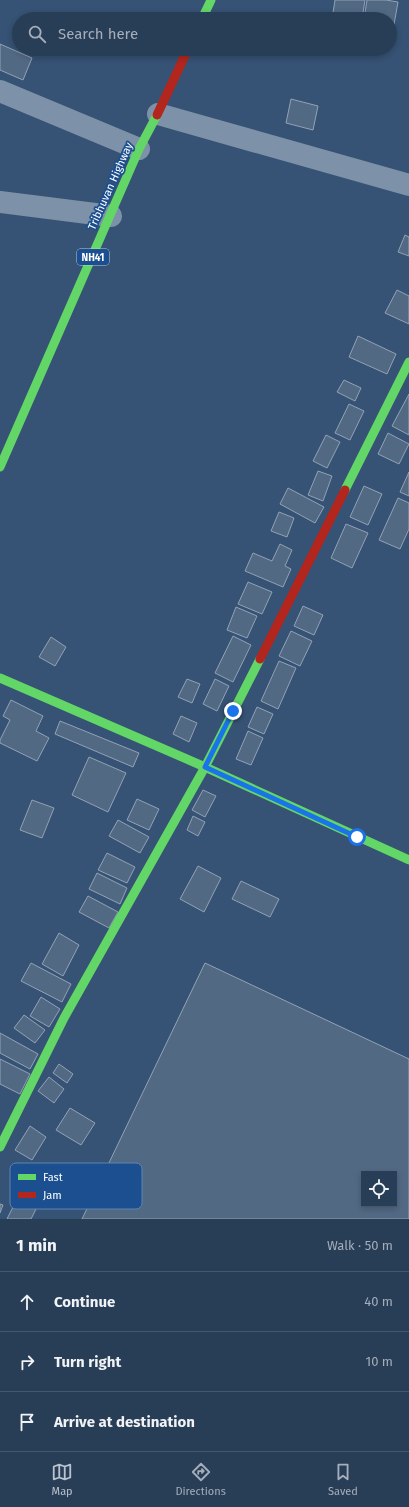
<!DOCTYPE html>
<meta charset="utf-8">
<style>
body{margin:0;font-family:"Fira Sans",sans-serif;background:#344961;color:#f1f3f6}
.controls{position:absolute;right:12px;bottom:12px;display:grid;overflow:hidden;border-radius:0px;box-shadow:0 2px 6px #0003}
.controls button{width:36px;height:36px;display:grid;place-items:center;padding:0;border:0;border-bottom:1px solid #44576d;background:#283e57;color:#f1f3f6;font:20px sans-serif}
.stop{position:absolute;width:12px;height:12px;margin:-9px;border:3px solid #1a73e8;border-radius:50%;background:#fff}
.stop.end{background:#1a73e8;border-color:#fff;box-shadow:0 1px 4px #0008}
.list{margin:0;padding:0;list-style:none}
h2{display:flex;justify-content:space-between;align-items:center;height:52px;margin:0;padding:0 16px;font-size:17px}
h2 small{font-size:13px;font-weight:400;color:#a5aeba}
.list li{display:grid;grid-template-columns:26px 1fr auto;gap:12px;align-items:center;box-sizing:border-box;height:60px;padding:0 16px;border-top:1px solid #44576d}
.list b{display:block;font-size:15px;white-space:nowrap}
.list em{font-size:13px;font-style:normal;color:#a5aeba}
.icon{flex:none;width:22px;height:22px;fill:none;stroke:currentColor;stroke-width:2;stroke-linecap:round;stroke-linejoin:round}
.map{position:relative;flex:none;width:409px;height:1219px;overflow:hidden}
.search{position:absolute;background:#283e57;box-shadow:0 2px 6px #0003;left:12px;right:12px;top:12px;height:44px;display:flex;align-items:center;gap:10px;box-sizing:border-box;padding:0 14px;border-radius:22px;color:#a5aeba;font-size:15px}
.sheet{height:232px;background:#283e57}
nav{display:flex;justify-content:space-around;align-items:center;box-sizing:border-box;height:56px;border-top:1px solid #44576d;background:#283e57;font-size:11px;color:#a5aeba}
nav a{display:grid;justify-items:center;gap:2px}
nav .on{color:#b9c2ce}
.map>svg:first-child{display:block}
</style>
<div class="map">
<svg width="409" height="1219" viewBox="0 0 409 1219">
<rect width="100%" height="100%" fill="#365274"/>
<g fill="#526984" stroke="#92a2b6" fill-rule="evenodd">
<path d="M335,0H365L362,19H332Z"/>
<path d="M367,0H386L398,2L392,36L390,35V19H364Z"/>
<path d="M0,44L32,58L23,80L0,70Z"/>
<path d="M291,99L318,106L313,130L286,123Z"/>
<path d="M405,235L409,237V256L398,252Z"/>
<path d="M397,290L409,296V324L385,313Z"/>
<path d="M358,336L396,354L387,374L349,357Z"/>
<path d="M344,380L361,388L355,401L337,392Z"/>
<path d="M409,394V435L392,426Z"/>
<path d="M349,404L364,411L350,440L335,433Z"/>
<path d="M388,433L409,444L399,464L378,454Z"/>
<path d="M326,435L340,442L327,468L313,461Z"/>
<path d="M318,471L332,476L323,501L308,495Z"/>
<path d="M409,472V496L400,492Z"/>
<path d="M364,486L382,494L368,525L350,517Z"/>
<path d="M288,488L324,507L315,523L280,504Z"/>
<path d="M398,498L409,503V529L400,549L379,540Z"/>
<path d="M279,512L294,518L287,537L271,531Z"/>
<path d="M346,524L368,533L352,568L331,558Z"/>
<path d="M280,544L292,550L285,566L291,569L283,587L245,571L253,553L272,561Z"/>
<path d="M248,582L272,592L262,614L238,604Z"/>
<path d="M303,606L323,615L314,635L294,626Z"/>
<path d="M236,607L257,616L247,638L227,630Z"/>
<path d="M291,631L312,641L300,666L279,656Z"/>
<path d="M233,636L251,645L233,682L215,673Z"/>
<path d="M51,637L66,647L55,666L39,657Z"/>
<path d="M279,661L296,668L278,709L261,701Z"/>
<path d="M187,679L200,684L192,703L178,697Z"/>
<path d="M215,679L229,686L217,711L203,704Z"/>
<path d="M11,700L43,716L36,731L49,738L37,761L0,743V740L10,720L3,716Z"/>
<path d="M257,707L273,714L264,734L248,727Z"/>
<path d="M181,716L197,723L189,742L173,734Z"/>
<path d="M60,721L139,753L133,767L55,734Z"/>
<path d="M248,731L263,738L251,765L236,759Z"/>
<path d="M89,757L126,773L108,812L72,795Z"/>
<path d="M203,790L216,796L205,817L192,810Z"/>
<path d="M137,799L159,809L149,830L127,820Z"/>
<path d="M32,800L54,808L42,838L20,830Z"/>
<path d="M193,816L205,822L198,836L187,830Z"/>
<path d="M118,820L149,837L140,853L109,836Z"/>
<path d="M107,853L135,867L127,883L98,870Z"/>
<path d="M198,866L221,878L204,912L180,899Z"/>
<path d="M97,873L127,888L120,904L89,889Z"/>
<path d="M241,881L279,899L270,917L232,899Z"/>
<path d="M88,896L118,912L109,928L79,912Z"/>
<path d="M59,933L79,945L63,976L42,964Z"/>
<path d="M31,963L71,984L62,1002L21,981Z"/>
<path d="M205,963L409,1059V1219H82ZM364,1174H394V1204H364Z"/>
<path d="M41,997L60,1009L49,1027L30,1016Z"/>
<path d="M24,1015L45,1030L35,1043L14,1028Z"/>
<path d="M0,1033L38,1054L30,1069L0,1053Z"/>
<path d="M0,1059L30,1074L20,1094L0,1084Z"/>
<path d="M59,1064L73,1074L67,1083L53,1073Z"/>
<path d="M49,1077L64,1089L54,1103L38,1091Z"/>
<path d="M70,1108L95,1123L81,1145L56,1130Z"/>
<path d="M30,1126L46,1137L32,1160L15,1150Z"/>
<path d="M18,1197L37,1207L31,1219H7Z"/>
<path d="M0,1204L3,1205L0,1213Z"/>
</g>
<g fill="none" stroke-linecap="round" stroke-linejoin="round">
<g stroke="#7d92a8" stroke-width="22">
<path d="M0,91L139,149"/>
<path d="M158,114L409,185"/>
<path d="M0,202L111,216"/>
</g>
<g stroke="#63d668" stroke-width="9">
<path d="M202,19L211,0"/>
<path d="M0,467L139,149L157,115"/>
<path d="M345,490L409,362"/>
<path d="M0,678L205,767L409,860"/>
<path d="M0,1147L64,1018L205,767L260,659"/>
</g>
<g stroke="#b3261e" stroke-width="9">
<path d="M157,115L188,49"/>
<path d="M260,659L345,490"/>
</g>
</g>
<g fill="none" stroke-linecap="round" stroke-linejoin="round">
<path stroke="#1a73e8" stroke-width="5" d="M233,711L205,767L357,837"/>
</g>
<g text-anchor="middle" stroke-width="3.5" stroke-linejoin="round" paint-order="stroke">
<rect fill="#1b4f8f" stroke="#bbcadd" stroke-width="1" x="77" y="249" width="32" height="16" rx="3"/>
<g font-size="10" font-weight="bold" fill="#fff">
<text x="93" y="261">NH41</text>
</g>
<g font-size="11" fill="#fff" stroke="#1b4f8f">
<text transform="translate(110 186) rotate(-66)" y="4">Tribhuvan Highway</text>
</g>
</g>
<rect x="10" y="1163" width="132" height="46" rx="6" fill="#1b4f8f" stroke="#5f84b1" stroke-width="1"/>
<rect x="18" y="1174" width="18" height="6" fill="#63d668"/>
<rect x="18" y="1192" width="18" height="6" fill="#b3261e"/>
<g font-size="11" fill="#fff">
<text x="43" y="1181">Fast</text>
<text x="43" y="1199">Jam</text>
</g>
</svg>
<div class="controls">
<button><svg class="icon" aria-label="locate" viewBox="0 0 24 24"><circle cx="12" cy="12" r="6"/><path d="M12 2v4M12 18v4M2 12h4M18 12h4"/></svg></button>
</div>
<div class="stop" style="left:357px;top:837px"></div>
<div class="stop end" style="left:233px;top:711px"></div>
<div class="search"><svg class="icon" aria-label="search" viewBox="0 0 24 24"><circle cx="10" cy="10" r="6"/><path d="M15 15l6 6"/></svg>Search here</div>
</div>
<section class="sheet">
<h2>1 min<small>Walk · 50 m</small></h2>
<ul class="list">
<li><svg class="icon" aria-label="ahead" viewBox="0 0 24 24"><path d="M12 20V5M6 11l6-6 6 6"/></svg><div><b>Continue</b></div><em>40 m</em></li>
<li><svg class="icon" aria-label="right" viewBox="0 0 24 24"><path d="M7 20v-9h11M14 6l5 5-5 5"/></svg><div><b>Turn right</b></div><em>10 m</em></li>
<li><svg class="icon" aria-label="arrive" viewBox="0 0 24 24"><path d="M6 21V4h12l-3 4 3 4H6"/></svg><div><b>Arrive at destination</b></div></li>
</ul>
</section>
<nav>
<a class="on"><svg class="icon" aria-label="map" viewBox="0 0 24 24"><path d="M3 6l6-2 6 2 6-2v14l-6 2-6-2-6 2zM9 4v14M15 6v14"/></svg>Map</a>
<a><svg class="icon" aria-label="directions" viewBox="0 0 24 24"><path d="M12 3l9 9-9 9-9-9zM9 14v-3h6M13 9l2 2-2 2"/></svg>Directions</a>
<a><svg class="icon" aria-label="saved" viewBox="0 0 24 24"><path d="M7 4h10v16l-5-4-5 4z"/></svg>Saved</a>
</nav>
